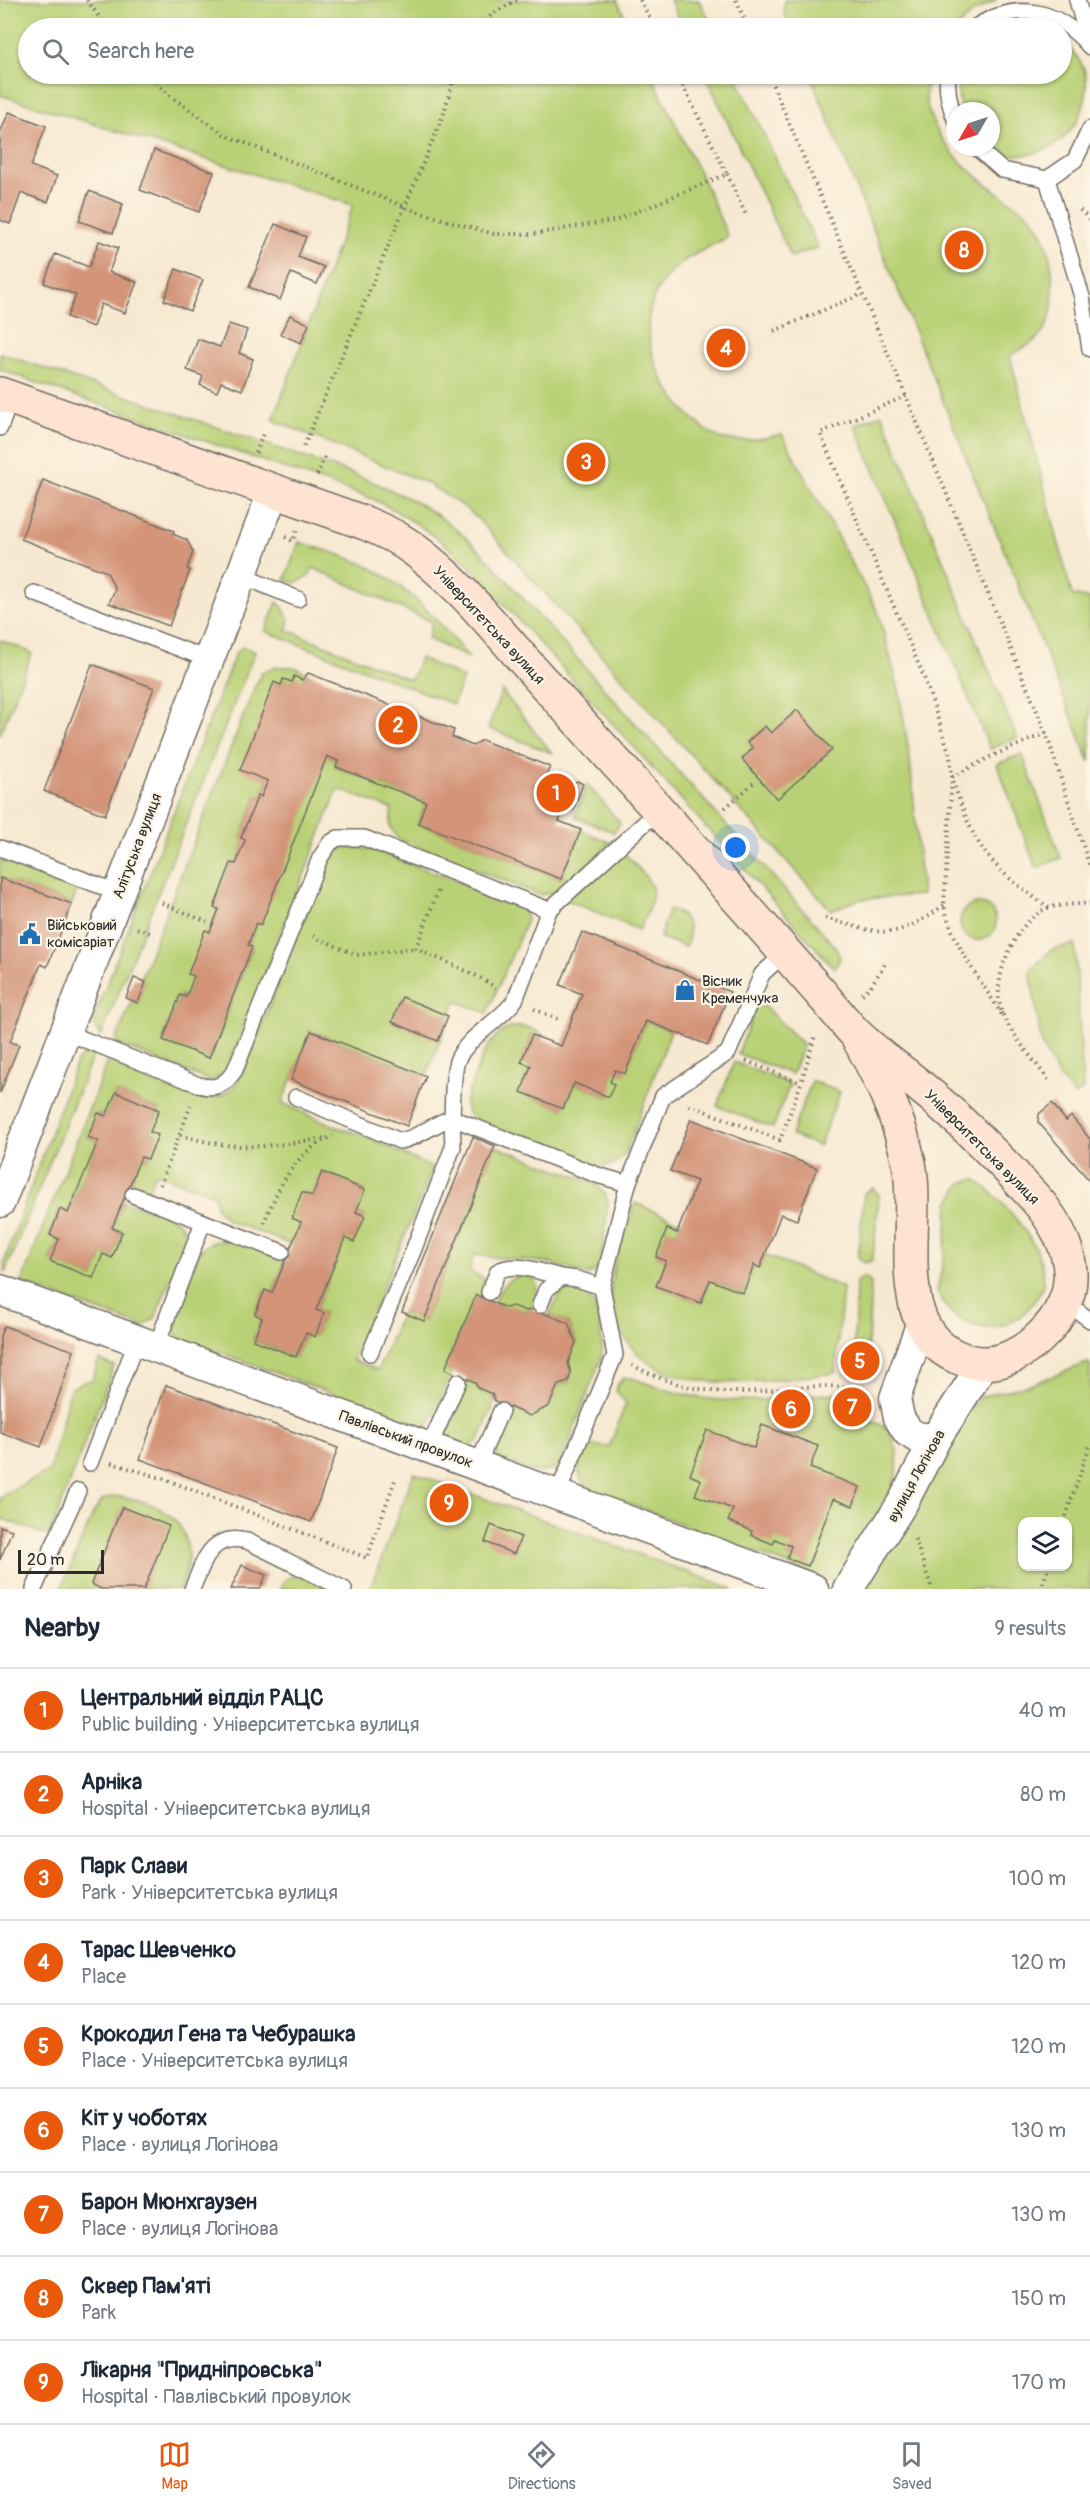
<!DOCTYPE html>
<meta charset="utf-8">
<style>
body{margin:0;font-family:Pangolin,sans-serif;background:#f2f2f3;color:#1f2937}
.controls{position:absolute;right:18px;bottom:18px;display:grid;overflow:hidden;border-radius:12px;box-shadow:0 2px 4px #0004}
.controls button{width:54px;height:54px;display:grid;place-items:center;padding:0;border:0;border-bottom:2px solid #e0e1e3;background:#fff;color:#1f2937;font:30px sans-serif}
.compass{position:absolute;left:946px;top:102px;width:54px;height:54px;border-radius:50%;background:#fff;box-shadow:0 2px 4px #0004;rotate:231deg}
.scale{position:absolute;left:18px;bottom:15px;width:86px;box-sizing:border-box;padding-left:6px;border:3px solid #2b2b2b;border-top:0;font-size:16px;line-height:21px;white-space:nowrap;color:#2b2b2b;-webkit-text-stroke:4px #fcf5e5;paint-order:stroke}
.you{position:absolute;left:736px;top:848px;width:21px;height:21px;margin:-15px;border:4px solid #fff;border-radius:50%;background:#1a73e8;box-shadow:0 0 0 9px #1a73e833}
.badge{display:grid;place-items:center;width:39px;height:39px;border-radius:50%;background:#ea580c;color:#fff;font-size:20px;font-weight:700}
.pin{position:absolute;translate:-50% -50%;border:3px solid #fff;box-shadow:0 2px 6px #0006}
.list{margin:0;padding:0;list-style:none}
h2{display:flex;justify-content:space-between;align-items:center;height:78px;margin:0;padding:0 24px;font-size:26px}
h2 small{font-size:20px;font-weight:400;color:#747a83}
.list li{display:grid;grid-template-columns:39px 1fr auto;gap:18px;align-items:center;box-sizing:border-box;height:84px;padding:0 24px;border-top:2px solid #e0e1e3}
.list b{display:block;font-size:22px;white-space:nowrap}
.list p{margin:0;font-size:20px;white-space:nowrap;color:#747a83}
.list em{font-size:20px;font-style:normal;color:#747a83}
.icon{flex:none;width:33px;height:33px;fill:none;stroke:currentColor;stroke-width:2;stroke-linecap:round;stroke-linejoin:round}
.map{position:relative;flex:none;width:1090px;height:1589px;overflow:hidden}
.search{position:absolute;background:#fff;box-shadow:0 2px 4px #0004;left:18px;right:18px;top:18px;height:66px;display:flex;align-items:center;gap:15px;box-sizing:border-box;padding:0 21px;border-radius:33px;color:#747a83;font-size:22px}
.sheet{height:834px;background:#fff}
nav{display:flex;justify-content:space-around;align-items:center;box-sizing:border-box;height:84px;border-top:2px solid #e0e1e3;background:#fff;font-size:16px;color:#747a83}
nav a{display:grid;justify-items:center;gap:3px}
nav .on{color:#ea580c}
.map>svg:first-child{display:block}
</style>
<div class="map">
<svg width="1090" height="1589" viewBox="0 0 1090 1589">
<rect width="100%" height="100%" fill="#fcf5e5"/>
<filter id="ink" filterUnits="userSpaceOnUse"><feTurbulence type="fractalNoise" baseFrequency=".0167" numOctaves="2"/><feDisplacementMap in="SourceGraphic" scale="12" xChannelSelector="R" yChannelSelector="G"/><feConvolveMatrix kernelMatrix="1 2 1 2 8 2 1 2 1" color-interpolation-filters="sRGB"/></filter>
<filter id="wash" filterUnits="userSpaceOnUse"><feTurbulence type="fractalNoise" baseFrequency=".008" numOctaves="4" result="noise"/><feDisplacementMap in="SourceGraphic" scale="24" xChannelSelector="R" yChannelSelector="G"/><feGaussianBlur stdDeviation="1.35" result="paint"/><feColorMatrix in="noise" values="0 0 0 0 0 0 0 0 0 0 0 0 0 0 0 0 0 1.4 0 .05"/><feComposite in="paint" operator="in"/></filter>
<g filter="url(#wash)">
<rect width="100%" height="100%" fill="#f7e9d1"/>
<g fill="#b9d176" stroke="#727e50" stroke-width="1.5" fill-rule="evenodd">
<path d="M0,0H617L630,28H28V74H651L705,184L728,237C705,249 680,259 664,280C631,324 656,382 690,416C698,424 712,436 724,439C744,443 763,438 782,434L878,612L899,690L910,759L922,895L861,899L831,910L479,520L463,506L427,483L273,420L353,205L0,95Z"/>
<path d="M670,0H699L713,28H683Z"/>
<path d="M784,0H997L975,11L956,28H790L784,13Z"/>
<path d="M1062,39C1071,50 1084,62 1086,77C1090,123 1056,158 1012,155C1005,154 998,149 991,147V111H963C957,100 957,85 961,74H1062Z"/>
<path d="M705,74H735L818,247L791,257Z"/>
<path d="M810,74H929C923,90 926,107 933,122C948,156 975,176 1004,197C1013,204 1023,209 1030,216C1053,238 1059,297 1047,325C1040,341 1023,348 1010,356L1072,595L1090,599V762Z"/>
<path d="M0,353L353,474C408,496 443,512 485,556L835,946L840,958L836,967H833L475,572C444,540 412,518 373,499L0,370Z"/>
<path d="M882,414L1017,738L990,749L855,425Z"/>
<path d="M299,542C322,550 348,556 370,567C412,590 439,621 469,658L428,639L432,622L313,568L308,577L295,583L285,580Z"/>
<path d="M277,602L283,608L289,620L287,630L411,680L420,658L463,678L453,704L265,631Z"/>
<path d="M0,640L32,653L0,735Z"/>
<path d="M243,647L255,652L101,1036L94,1026L95,1015L236,652Z"/>
<path d="M274,667H294L308,673L302,680L294,677L292,682L283,679L281,685L274,682L268,781L261,797L257,796L241,838L245,840L236,864L231,863L214,907L219,909L189,974L194,976L186,997L180,995L163,1040L209,1058L252,948L248,945L327,756L338,761L336,767L426,802L418,823L561,879L581,830L611,843L559,891L540,895L398,839L390,826L392,809L338,789L230,1062C225,1072 221,1079 210,1081L115,1043L132,1001L138,1003L140,980L253,691L262,672Z"/>
<path d="M502,691L552,753L488,728Z"/>
<path d="M1022,754L1061,858L1036,868L997,764Z"/>
<path d="M587,784L620,823L614,832L575,817Z"/>
<path d="M346,847L370,849L515,902L524,910L527,920L487,1013L456,1001L426,1076L311,1031L282,1103L339,1128L363,1135L433,1168L353,1360L378,1370L402,1312L424,1321L495,1146L594,1183L605,1194L608,1204L600,1266L596,1271L587,1275L549,1263L474,1255L469,1271L484,1279L486,1282L482,1298L476,1296L445,1369L452,1372L429,1425L420,1430L387,1418L388,1414L178,1337L172,1328L199,1253C219,1225 261,1252 285,1262L272,1293L265,1290L255,1314L262,1318L253,1340L296,1357L306,1333L315,1336L324,1313L316,1310L345,1238L365,1216L356,1212L365,1190L322,1172L292,1245L229,1221L216,1208L215,1195L156,1173L147,1192L129,1187L141,1157L148,1159L158,1135L150,1132L159,1110L116,1092L106,1116L98,1113L88,1137L98,1141L68,1213L60,1209L50,1235L59,1239L50,1260L93,1278L103,1254L112,1257L122,1232L112,1228L123,1202C144,1208 185,1212 186,1239L155,1318L145,1325H138L21,1283L109,1058L207,1097C228,1100 239,1081 246,1065L327,860L335,851Z"/>
<path d="M622,851C655,887 662,884 639,930L567,900Z"/>
<path d="M0,860L78,887L72,904L0,878Z"/>
<circle cx="978" cy="922" r="18"/>
<path d="M669,909C688,914 694,931 685,947L660,937Z"/>
<path d="M1075,944L1083,1090L1075,1096L1059,1077L1042,1045L1030,971L1051,950Z"/>
<path d="M758,1000L803,1045L792,1074L738,1054Z"/>
<path d="M646,1021L671,1031L626,1152C618,1163 609,1168 596,1166L477,1121L467,1112L465,1103C476,1076 485,1022 525,1027C533,1028 540,1031 543,1039L532,1035L521,1062L531,1066L521,1092L563,1109L574,1083L609,1097L610,1082L615,1070L625,1073Z"/>
<path d="M85,1053H94L5,1273L4,1262L76,1063Z"/>
<path d="M734,1062L790,1084L773,1128L717,1106Z"/>
<path d="M812,1081L840,1092L819,1146L791,1135Z"/>
<path d="M975,1179C1002,1199 1048,1248 1043,1284C1041,1294 1033,1304 1026,1311C996,1341 954,1329 937,1292L945,1251L949,1203L961,1183Z"/>
<path d="M873,1188L879,1195L873,1257L871,1261L864,1263L858,1257L864,1193Z"/>
<path d="M635,1203L681,1223L677,1233L667,1230L657,1256L666,1261L657,1286L701,1303L710,1280L743,1293L754,1265L760,1268L765,1255L843,1288L835,1373C771,1380 662,1403 623,1335C614,1320 610,1304 611,1287C612,1259 626,1230 635,1203Z"/>
<path d="M525,1275L534,1279L537,1286L536,1296L529,1310L526,1311C514,1307 505,1308 494,1303C501,1286 506,1278 525,1275Z"/>
<path d="M864,1276L871,1283L868,1345L866,1349L860,1351L854,1345L856,1282Z"/>
<path d="M573,1287L582,1290L594,1304L601,1328L602,1356L562,1460C546,1483 520,1467 499,1459L496,1454L495,1444L511,1408L530,1416L549,1406L558,1385L568,1382L571,1373L568,1363L576,1342L568,1323L549,1315L559,1294Z"/>
<path d="M99,1360L114,1366L49,1536L0,1518V1498C16,1484 37,1481 50,1469L70,1390L80,1383L92,1380Z"/>
<path d="M1087,1363L1090,1364V1589H860L962,1418L980,1397L1032,1384ZM1022,1522H1068V1566H1022Z"/>
<path d="M623,1378H632C686,1398 717,1404 775,1399L777,1413L788,1421L795,1420L801,1414L802,1396L836,1393L835,1411L838,1421C853,1425 870,1417 883,1426C889,1429 891,1435 894,1441C911,1486 863,1541 840,1577L832,1581L822,1578L591,1489C574,1478 576,1461 588,1445L609,1447L626,1403L616,1391L617,1385Z"/>
<path d="M468,1379C474,1382 474,1385 479,1389C486,1394 491,1393 495,1401L479,1440L469,1447L452,1441L446,1432Z"/>
<path d="M414,1473L734,1589H370Z"/>
<path d="M114,1496C171,1502 204,1531 180,1589H61L94,1512L103,1500Z"/>
<path d="M301,1574L330,1589H280C284,1578 290,1576 301,1574Z"/>
</g>
<g id="blocks">
<g fill="#d39479">
<path d="M9,112L46,126L31,166L57,176L48,202L21,193L10,224L0,220V133Z"/>
<path d="M154,150L214,172L199,212L140,190Z"/>
<path d="M89,191L123,204L113,233L79,221Z"/>
<path d="M275,224L306,237L298,257L324,267L317,284L291,273L280,300L249,287Z"/>
<path d="M99,241L118,248L109,272L137,282L125,313L101,304L93,327L67,317L76,295L44,283L55,254L89,267Z"/>
<path d="M176,269L203,280L190,311L164,300Z"/>
<path d="M290,315L309,324L301,343L280,334Z"/>
<path d="M229,324L247,330L239,353L253,359L242,390L221,382L217,392L200,385L203,376L187,370L198,339L220,347Z"/>
<path d="M43,480L174,531L173,534L187,540L193,552L187,569L190,570L169,626L109,603L115,589L107,572L21,539Z"/>
<path d="M92,664L154,688L105,815L44,791Z"/>
<path d="M308,673L454,730L452,737L473,746L482,740L550,767L546,776L568,785L578,781L583,784L573,810L565,807L559,821L581,830L561,879L418,823L426,802L336,767L338,761L327,756L261,925L256,923L248,945L252,947L209,1058L163,1040L180,995L186,997L194,976L188,974L205,930L210,932L219,909L214,908L231,863L236,864L245,840L241,838L258,795L261,797L268,781L240,770L274,682L281,685L283,679L292,682L294,676L302,680Z"/>
<path d="M797,710L832,750L777,799L742,759L753,748L747,742L765,726L771,733Z"/>
<path d="M0,878L72,904L47,967L41,964L10,1042L19,1045L0,1093Z"/>
<path d="M582,932L730,992L708,1045L646,1021L625,1074L615,1070L610,1082L614,1084L609,1097L574,1083L563,1109L521,1092L531,1066L521,1062L532,1035L561,1046L582,994L560,985Z"/>
<path d="M134,978L146,982L138,1003L126,998Z"/>
<path d="M402,997L448,1016L438,1041L392,1022Z"/>
<path d="M311,1031L426,1076L407,1126L291,1080Z"/>
<path d="M116,1092L159,1110L150,1132L158,1135L148,1159L141,1157L112,1228L122,1232L112,1258L103,1254L93,1278L50,1261L59,1239L50,1235L60,1209L68,1213L98,1141L88,1137L98,1113L106,1116Z"/>
<path d="M1052,1103L1066,1121L1071,1116L1090,1139V1181L1038,1122L1039,1114Z"/>
<path d="M691,1119L817,1168L797,1220L781,1214L760,1268L754,1265L743,1293L710,1280L701,1303L656,1286L666,1261L656,1257L667,1229L677,1233L697,1181L670,1171Z"/>
<path d="M473,1137L495,1146L424,1321L402,1312Z"/>
<path d="M322,1172L365,1190L356,1212L365,1216L354,1242L345,1238L316,1310L324,1313L315,1337L306,1333L296,1357L253,1340L262,1318L255,1314L265,1290L272,1293L301,1222L292,1218L302,1192L312,1196Z"/>
<path d="M476,1295L506,1308L513,1306L526,1311L534,1309L568,1323L576,1342L568,1363L571,1373L568,1382L558,1385L549,1406L530,1416L495,1401L492,1394L478,1388L475,1382L445,1369Z"/>
<path d="M4,1326L74,1351L41,1447L0,1432V1336Z"/>
<path d="M166,1385L338,1448L311,1522L140,1459Z"/>
<path d="M762,1425L818,1446L810,1468L860,1487L853,1506L833,1499L808,1566L787,1558L791,1546L775,1539L773,1544L751,1535L752,1531L728,1521L733,1509L695,1495L701,1480L690,1475L707,1430L754,1448Z"/>
<path d="M122,1507L169,1526L144,1589H101L91,1584Z"/>
<path d="M491,1525L521,1537L514,1554L485,1542Z"/>
<path d="M0,1526L12,1530L0,1560Z"/>
<path d="M242,1565L266,1575L260,1589H231Z"/>
</g>
</g>
</g>
<g filter="url(#ink)">
<use href="#blocks" fill-opacity="0" stroke="#726e65" stroke-width="1.5"/>
<g fill="none" stroke-linecap="round" stroke-linejoin="round">
<defs>
<g id="lane">
<path d="M1077,0L1089,44"/>
<path d="M974,28C1017,0 1057,9 1090,47"/>
<path d="M948,74C946,90 949,103 955,119"/>
<path d="M976,147L1002,170L1047,179L1075,160L1090,129"/>
<path d="M1047,179L1082,297L1090,349"/>
<path d="M0,428L11,398"/>
<path d="M240,575L298,599"/>
<path d="M34,593L207,659"/>
<path d="M0,848L119,893"/>
<path d="M65,1032L199,1085C216,1090 225,1085 235,1070L320,858L330,843L338,838H364L549,910L659,810"/>
<path d="M296,1097L400,1141C419,1138 434,1123 452,1118C453,1100 452,1078 457,1061C467,1036 500,1022 515,1000L549,910"/>
<path d="M133,1195L282,1252"/>
<path d="M489,1292L498,1271C516,1261 542,1273 561,1277"/>
<path d="M1065,1302L1090,1320"/>
<path d="M540,1305L546,1290L561,1277L577,1279L602,1287"/>
<path d="M156,1347L203,1222"/>
<path d="M370,1353L413,1251L453,1147L452,1118L597,1175L628,1184"/>
<path d="M429,1447L458,1382"/>
<path d="M90,1463L137,1340"/>
<path d="M477,1466L501,1411"/>
<path d="M557,1495L615,1355L602,1287L628,1184L663,1096L728,1053L762,974L785,953"/>
<path d="M34,1589L78,1491"/>
<path d="M192,1589C204,1562 210,1532 247,1541L344,1589"/>
</g>
<g id="street">
<path d="M0,1202L274,490"/>
<path d="M0,1290L813,1589"/>
<path d="M922,1322L895,1398L899,1418L908,1432L919,1438H936"/>
<path d="M848,1589L903,1502L936,1438L984,1363"/>
</g>
<path id="secondary" d="M0,394L365,523C377,528 389,533 400,540C453,573 502,637 544,683C614,760 684,838 753,916C777,943 801,971 825,998C835,1010 845,1023 856,1034C876,1054 901,1070 922,1088C954,1114 984,1144 1013,1174C1023,1186 1035,1197 1044,1209C1064,1236 1079,1271 1064,1304C1053,1329 1029,1351 1003,1360C988,1365 971,1363 957,1357C887,1327 921,1221 909,1163C897,1111 881,1080 856,1034"/>
</defs>
<use href="#lane" stroke="#726e65" stroke-width="18"/>
<use href="#street" stroke="#726e65" stroke-width="33"/>
<use href="#secondary" stroke="#726e65" stroke-width="36"/>
<g stroke="#726e65" stroke-width="4" stroke-dasharray="1.5 4.5" stroke-linecap="butt">
<path d="M87,0L107,28"/>
<path d="M640,0L655,28"/>
<path d="M736,0L748,28"/>
<path d="M476,28L494,13L517,0"/>
<path d="M148,74L169,95L225,135L421,213L494,234H533L617,220L727,174L677,74"/>
<path d="M768,74L906,396L1046,733L1090,867"/>
<path d="M727,174L746,215"/>
<path d="M1080,210L1090,220"/>
<path d="M774,331L862,294"/>
<path d="M906,396L820,433L924,677L950,755L952,777L944,905C953,946 980,979 1002,1015"/>
<path d="M304,446L443,116L455,74"/>
<path d="M256,453L264,431"/>
<path d="M317,475L326,454"/>
<path d="M285,537L293,541L297,530"/>
<path d="M1046,733L992,756L952,777C974,849 988,865 1049,908"/>
<path d="M725,808L756,781"/>
<path d="M438,891L416,948L479,977L496,988"/>
<path d="M162,903L207,922"/>
<path d="M825,918C883,934 892,943 944,905"/>
<path d="M137,928L150,933"/>
<path d="M313,936L357,955L416,948"/>
<path d="M862,994L870,987L887,961"/>
<path d="M534,1009L561,1020"/>
<path d="M746,1061L801,1083"/>
<path d="M1048,1080C1035,1061 1012,1035 1003,1015C988,983 1015,920 1048,908C1061,904 1077,905 1090,903"/>
<path d="M689,1105L780,1140L801,1083L815,1035"/>
<path d="M180,1135C237,1152 268,1147 326,1138"/>
<path d="M160,1185L191,1105"/>
<path d="M264,1223C278,1188 295,1151 333,1136"/>
<path d="M632,1365C666,1383 701,1393 739,1392C785,1391 823,1380 868,1391"/>
<path d="M111,1463L162,1478L367,1558L395,1480"/>
<path d="M1064,1522L1090,1444"/>
<path d="M915,1539L932,1589"/>
<path d="M1041,1589L1049,1566"/>
</g>
<use href="#lane" stroke="#fff" stroke-width="15"/>
<use href="#street" stroke="#fff" stroke-width="30"/>
<use href="#secondary" stroke="#fee3d2" stroke-width="33"/>
</g>
</g>
<defs>
<symbol id="civic-bare" viewBox="-9 -9 18 18"><path d="M-.6-6.5H3V-4.5H.6V-3L4-1V1h2V6H-6V1h2V-1L-.6-3ZM-1.2 2.5V6h2.4V2.5Z" fill="#1f6fb2" stroke="#fcf5e5" stroke-width="2.5" paint-order="stroke"/></symbol>
<symbol id="shop-bare" viewBox="-9 -9 18 18"><path d="M-5-2.5h2.3a2.7 3.5 0 0 1 5.4 0H5L5.5 6h-11ZM-1.5-2.5h3a1.5 2.3 0 0 0-3 0Z" fill="#1f6fb2" stroke="#fcf5e5" stroke-width="2.5" paint-order="stroke"/></symbol>
</defs>
<g fill-rule="evenodd">
<use href="#civic-bare" x="15" y="919" width="30" height="30"/>
<use href="#shop-bare" x="670" y="975" width="30" height="30"/>
</g>
<g text-anchor="middle" stroke-width="4.5" stroke-linejoin="round" paint-order="stroke">
<g font-size="15" fill="#2b2b2b" stroke="#fcf5e5">
<text transform="translate(489 625) rotate(47)" y="5">Університетська вулиця</text>
<text transform="translate(137 846) rotate(-69)" y="5">Алітуська вулиця</text>
<text transform="translate(982 1147) rotate(45)" y="5">Університетська вулиця</text>
<text transform="translate(406 1439) rotate(20)" y="5">Павлівський провулок</text>
<text transform="translate(916 1476) rotate(-61)" y="5">вулиця Логінова</text>
</g>
<g font-size="15" fill="#2b2b2b" stroke="#fcf5e5" text-anchor="start">
<text x="47" y="930">Військовий<tspan x="47" dy="17">комісаріат</tspan></text>
<text x="702" y="986">Вісник<tspan x="702" dy="17">Кременчука</tspan></text>
</g>
</g>
</svg>
<div class="controls">
<button><svg class="icon" aria-label="layers" viewBox="0 0 24 24"><path d="M12 4l9 5-9 5-9-5zM3 14l9 5 9-5"/></svg></button>
</div>
<svg class="compass" viewBox="-18 -18 36 36"><path d="M0-13l5 13h-10z" fill="#e53935"/><path d="M0 13l5-13h-10z" fill="#747a83"/></svg>
<div class="scale">20 m</div>
<div class="you"></div>
<div class="pin badge" style="left:556px;top:793px">1</div>
<div class="pin badge" style="left:398px;top:725px">2</div>
<div class="pin badge" style="left:586px;top:462px">3</div>
<div class="pin badge" style="left:726px;top:348px">4</div>
<div class="pin badge" style="left:860px;top:1361px">5</div>
<div class="pin badge" style="left:791px;top:1409px">6</div>
<div class="pin badge" style="left:852px;top:1407px">7</div>
<div class="pin badge" style="left:964px;top:250px">8</div>
<div class="pin badge" style="left:449px;top:1503px">9</div>
<div class="search"><svg class="icon" aria-label="search" viewBox="0 0 24 24"><circle cx="10" cy="10" r="6"/><path d="M15 15l6 6"/></svg>Search here</div>
</div>
<section class="sheet">
<h2>Nearby<small>9 results</small></h2>
<ul class="list">
<li><span class="badge">1</span><div><b>Центральний відділ РАЦС</b><p>Public building · Університетська вулиця</p></div><em>40 m</em></li>
<li><span class="badge">2</span><div><b>Арніка</b><p>Hospital · Університетська вулиця</p></div><em>80 m</em></li>
<li><span class="badge">3</span><div><b>Парк Слави</b><p>Park · Університетська вулиця</p></div><em>100 m</em></li>
<li><span class="badge">4</span><div><b>Тарас Шевченко</b><p>Place</p></div><em>120 m</em></li>
<li><span class="badge">5</span><div><b>Крокодил Гена та Чебурашка</b><p>Place · Університетська вулиця</p></div><em>120 m</em></li>
<li><span class="badge">6</span><div><b>Кіт у чоботях</b><p>Place · вулиця Логінова</p></div><em>130 m</em></li>
<li><span class="badge">7</span><div><b>Барон Мюнхгаузен</b><p>Place · вулиця Логінова</p></div><em>130 m</em></li>
<li><span class="badge">8</span><div><b>Сквер Пам'яті</b><p>Park</p></div><em>150 m</em></li>
<li><span class="badge">9</span><div><b>Лікарня &quot;Придніпровська&quot;</b><p>Hospital · Павлівський провулок</p></div><em>170 m</em></li>
</ul>
</section>
<nav>
<a class="on"><svg class="icon" aria-label="map" viewBox="0 0 24 24"><path d="M3 6l6-2 6 2 6-2v14l-6 2-6-2-6 2zM9 4v14M15 6v14"/></svg>Map</a>
<a><svg class="icon" aria-label="directions" viewBox="0 0 24 24"><path d="M12 3l9 9-9 9-9-9zM9 14v-3h6M13 9l2 2-2 2"/></svg>Directions</a>
<a><svg class="icon" aria-label="saved" viewBox="0 0 24 24"><path d="M7 4h10v16l-5-4-5 4z"/></svg>Saved</a>
</nav>
